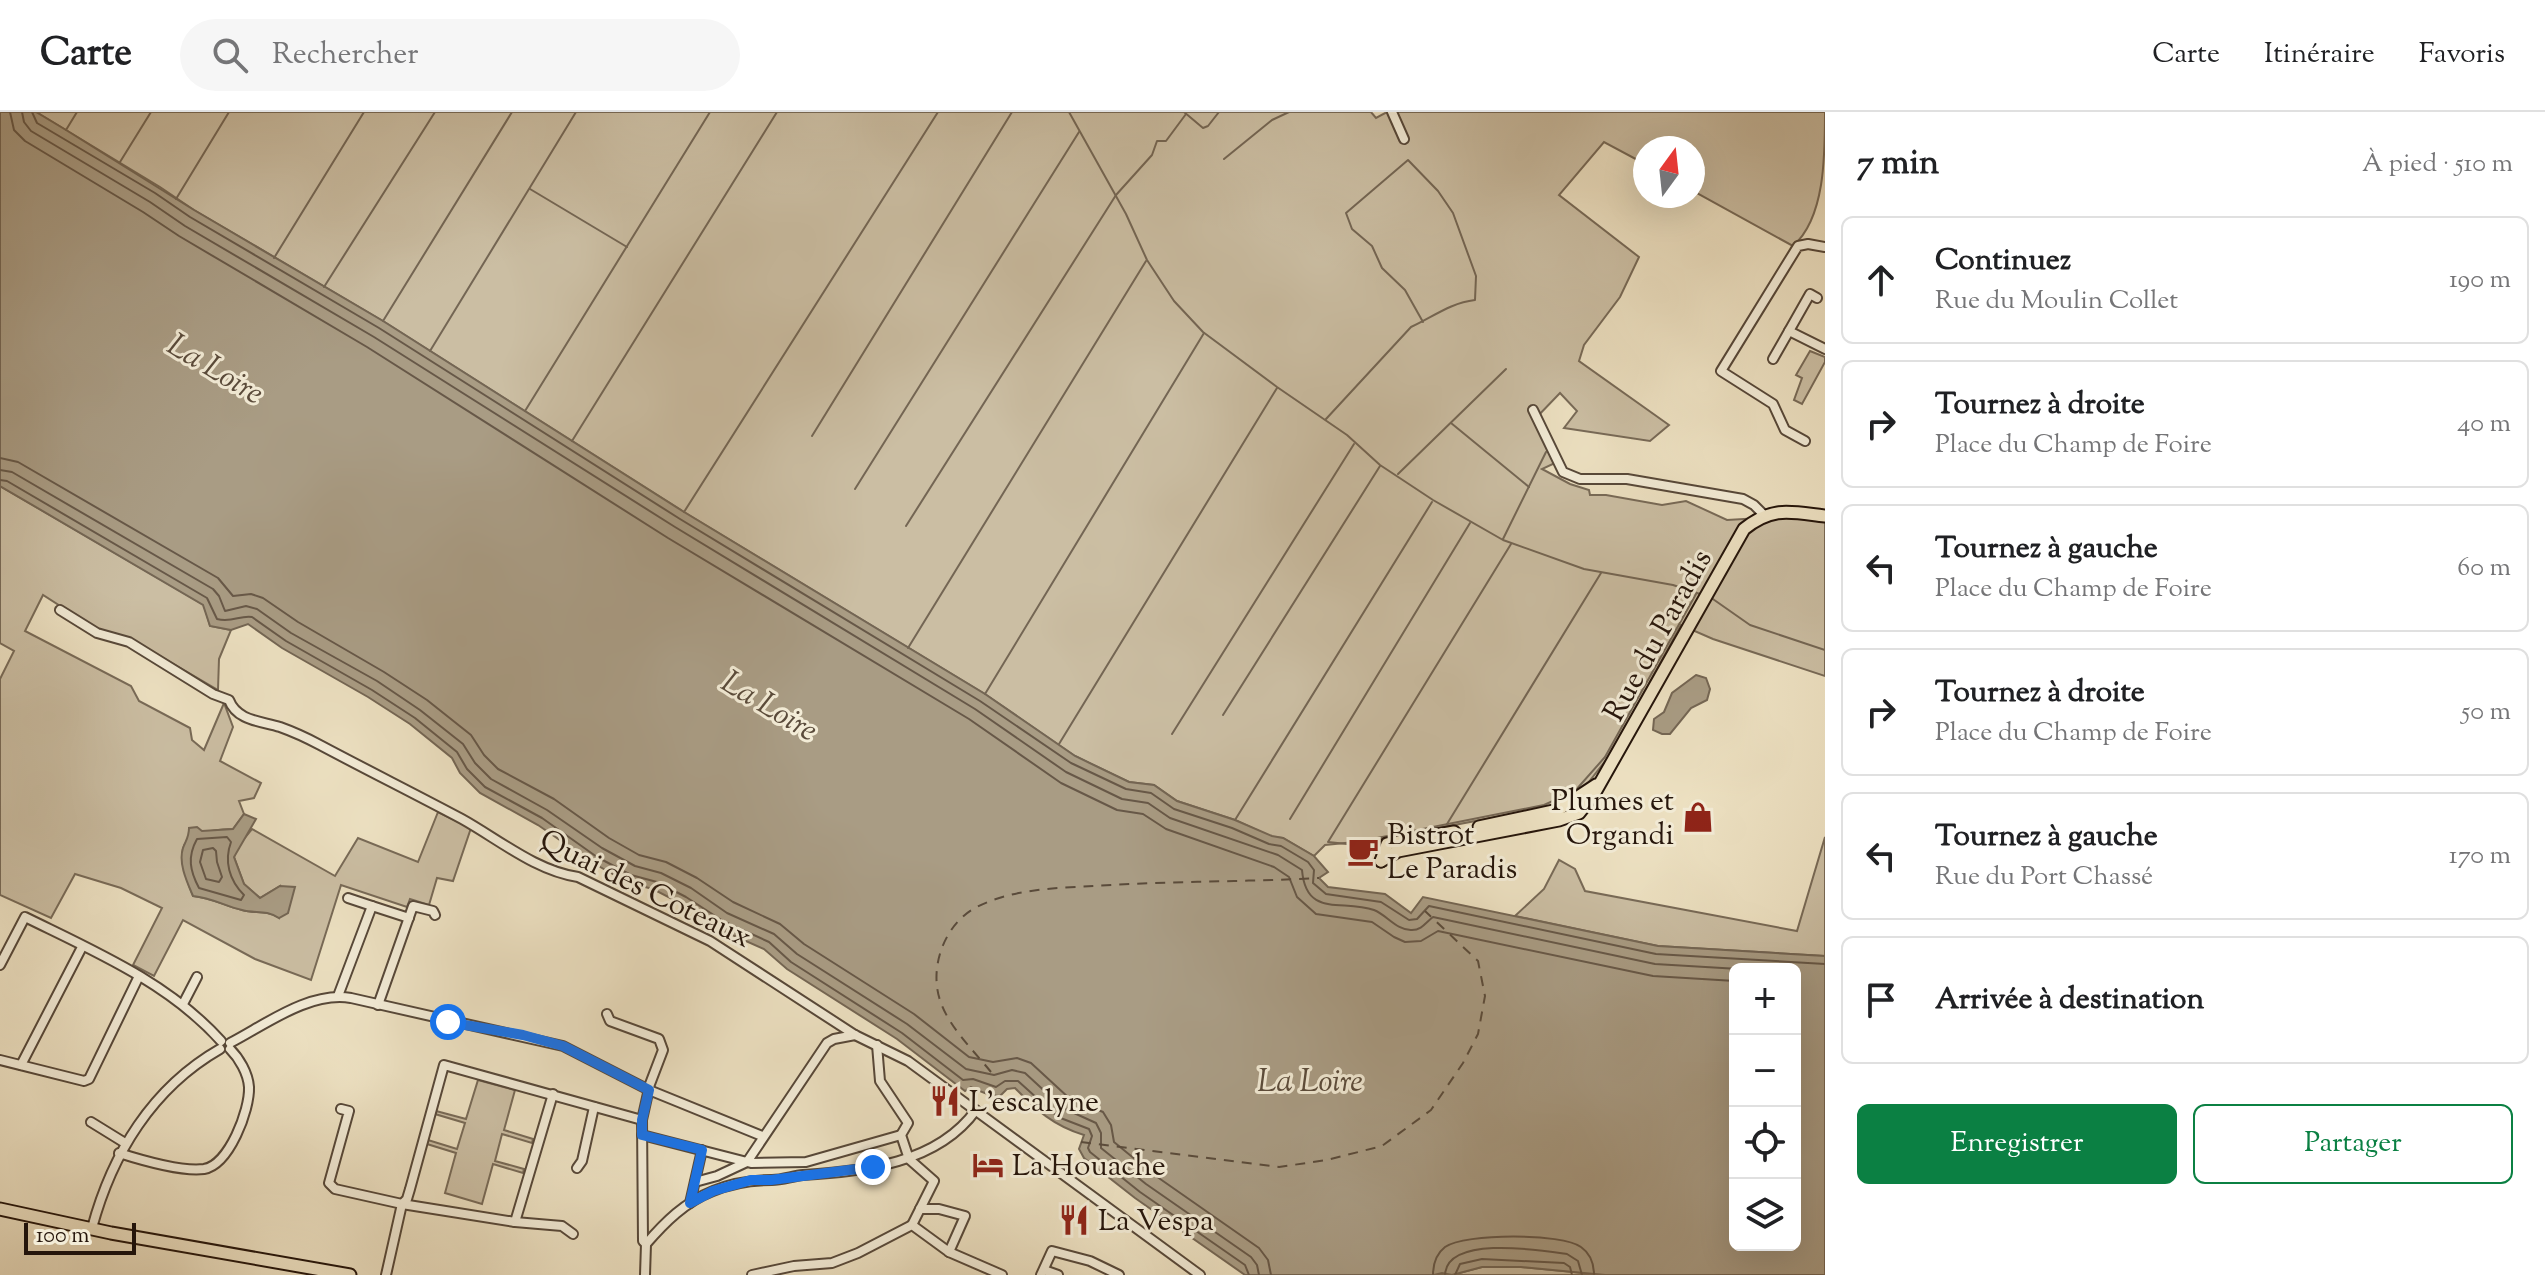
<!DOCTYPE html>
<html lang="fr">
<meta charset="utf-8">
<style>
body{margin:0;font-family:"Sorts Mill Goudy",serif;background:#f6f6f6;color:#202124}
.controls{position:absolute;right:24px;bottom:24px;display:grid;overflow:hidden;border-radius:12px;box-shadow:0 8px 32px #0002}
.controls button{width:72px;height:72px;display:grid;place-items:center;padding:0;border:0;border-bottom:2px solid #e0e0e0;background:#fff;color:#202124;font:40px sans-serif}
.compass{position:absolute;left:1633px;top:24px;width:72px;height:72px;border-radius:50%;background:#fff;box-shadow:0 8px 32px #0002;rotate:15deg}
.scale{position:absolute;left:24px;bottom:20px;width:112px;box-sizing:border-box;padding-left:8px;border:4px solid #25150b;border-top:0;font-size:22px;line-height:28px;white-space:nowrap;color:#25150b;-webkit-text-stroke:6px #f3ecd7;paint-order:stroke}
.stop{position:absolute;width:24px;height:24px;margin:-18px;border:6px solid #1a73e8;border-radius:50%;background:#fff}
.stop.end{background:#1a73e8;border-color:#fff;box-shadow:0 2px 8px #0008}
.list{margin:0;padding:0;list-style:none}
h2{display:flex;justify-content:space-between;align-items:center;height:104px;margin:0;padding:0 32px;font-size:34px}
h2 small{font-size:26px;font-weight:400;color:#757577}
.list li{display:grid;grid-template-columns:52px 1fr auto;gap:24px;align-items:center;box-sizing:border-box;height:128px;margin:0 16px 16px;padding:0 16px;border:2px solid #e0e0e0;border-radius:12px}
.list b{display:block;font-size:30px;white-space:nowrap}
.list p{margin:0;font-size:26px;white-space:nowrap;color:#757577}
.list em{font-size:26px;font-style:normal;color:#757577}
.actions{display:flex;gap:16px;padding:24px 32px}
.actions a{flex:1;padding:18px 0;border:2px solid #0b8043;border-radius:12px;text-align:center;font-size:28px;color:#0b8043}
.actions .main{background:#0b8043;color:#fff}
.icon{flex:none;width:44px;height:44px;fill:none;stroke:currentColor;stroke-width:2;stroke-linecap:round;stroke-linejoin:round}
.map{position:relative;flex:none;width:1825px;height:1163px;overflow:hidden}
header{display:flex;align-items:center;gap:48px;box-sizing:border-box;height:112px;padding:0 40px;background:#fff;border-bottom:2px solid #e0e0e0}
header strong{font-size:38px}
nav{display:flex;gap:44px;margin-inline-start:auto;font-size:28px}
.search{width:560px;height:72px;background:#f6f6f6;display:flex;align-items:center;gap:20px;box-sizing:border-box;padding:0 28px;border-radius:44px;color:#757577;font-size:30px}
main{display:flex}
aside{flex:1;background:#fff}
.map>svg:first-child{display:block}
</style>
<header>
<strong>Carte</strong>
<div class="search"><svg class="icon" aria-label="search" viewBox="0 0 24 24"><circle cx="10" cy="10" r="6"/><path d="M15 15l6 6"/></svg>Rechercher</div>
<nav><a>Carte</a><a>Itinéraire</a><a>Favoris</a></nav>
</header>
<main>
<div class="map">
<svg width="1825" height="1163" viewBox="0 0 1825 1163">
<rect width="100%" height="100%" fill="#ede1c2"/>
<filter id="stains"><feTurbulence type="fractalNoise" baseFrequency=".0025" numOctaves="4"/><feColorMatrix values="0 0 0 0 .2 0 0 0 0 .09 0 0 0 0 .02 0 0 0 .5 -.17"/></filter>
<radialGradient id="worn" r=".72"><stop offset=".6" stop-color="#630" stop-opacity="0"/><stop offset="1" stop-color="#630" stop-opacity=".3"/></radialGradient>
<g fill="#cbbea3" stroke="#786a57" stroke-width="2">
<path d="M36,0H1371L1376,6L1387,0H1825C1825,44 1825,106 1793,134L1693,79V36H1645V52L1604,30L1559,83L1639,145L1620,185L1584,233L1579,249L1669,313L1650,329L1564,316L1577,299L1560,281L1534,308L1555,351L1542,357L1570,372L1589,378L1590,383H1606L1662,393L1686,389L1727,408L1778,405L1825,409V564L1713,527L1681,513L1610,643L1588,671L1576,682L1549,695L1375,728L1325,733L1314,744L1283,726L1272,725L1235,708L1177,689L1154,673L1129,670L1075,644L985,582L684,400L383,209L194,98L160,75Z"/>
<path d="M1810,239L1825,245V250L1802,292L1794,288L1802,266L1796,263Z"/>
<path d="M0,374L204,493L210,514L231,518L219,547L218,578L134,529L93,515L43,483L25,519L131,574L139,589L190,616L192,628L204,638L224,591L233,615L220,649L261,671L254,686L239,689L244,702L233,717C177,719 173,734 193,784C213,786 224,794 242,798C256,802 265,797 279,806L280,774L260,786L244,772L234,745L238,734L252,717L335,764L358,726L418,750L438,700L471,716L453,769L437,766L429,793L410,787L407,795L341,773L311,868L255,847L183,808L154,864L133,853L162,796L121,776L75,762L51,806L0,783V567L14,539L0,531Z"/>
<path d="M1825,725V844L1658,834L1515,804L1544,777L1559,748L1575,757L1585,779L1797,819Z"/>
<path d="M478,968L515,978L504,1018L533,1027L532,1031L502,1022L495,1049L524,1057L523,1061L493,1052L482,1092L445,1081L456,1041L427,1032L428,1028L457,1037L465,1011L435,1002L436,999L466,1007Z"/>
<path d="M1482,1155H1521L1605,1163H1434L1442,1161L1452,1163Z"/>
</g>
<g fill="#a99c84" stroke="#746654" stroke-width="2" fill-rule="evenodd">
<path d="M0,0H36L66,18L194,98L383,209L684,400L985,582L1075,644L1129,670L1154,673L1177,689L1235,708L1272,724L1283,726L1314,744L1328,760L1319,766L1328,775L1385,782L1411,801L1423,785L1658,834L1825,844V1163H1605L1521,1155H1482L1452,1163L1442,1161L1434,1163H1245L1135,1086L1084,1046L1079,1037L1084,1023C1054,1014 1036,998 1015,976L1007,977L1000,984C991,984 978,979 971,975L965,979L897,927L787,857L764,837L719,817L682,792L653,777L629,771L593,751L538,713L480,681L460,661L452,646L410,612L368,585L282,536L248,512L231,518L210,514L203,493L0,374ZM1735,857H1795V1133H1735Z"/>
<path d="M1696,563L1706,566L1710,577L1707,588L1691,596L1670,622H1662L1653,618L1654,607L1664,600L1672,581Z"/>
<path d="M244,702L256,707L234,745L244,772L260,786L280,774L295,775L288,801L279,806C265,797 256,802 242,798C224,794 213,786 193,784C187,770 178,751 183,736C186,728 189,725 189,716L197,715L202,719L233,717Z"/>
</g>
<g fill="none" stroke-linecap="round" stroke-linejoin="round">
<g stroke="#675848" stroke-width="2">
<path d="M10,0L14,18L25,29L143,100L179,124L367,235L668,426L969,607L1061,671L1117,698L1143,702L1166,717L1274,755L1289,765L1297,785L1316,802L1372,810L1394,825L1405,830L1421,829L1438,819L1653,864L1735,869"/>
<path d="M22,0L24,10L31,19L150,90L185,114L374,225L675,415L975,597L1066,660L1122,687L1148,691L1170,706L1278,743L1302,758C1306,806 1342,787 1374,798C1387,803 1397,819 1412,818C1422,818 1426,810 1433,805L1655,852L1739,857"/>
<path d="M32,0L37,11L155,81L190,105L379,216L680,407L980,589L1071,651L1126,677L1151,681L1174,697L1232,716L1269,732L1281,734L1308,750L1314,758L1313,771L1326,782L1381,790L1409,808L1417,807L1429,794L1656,842L1825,852"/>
<path d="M0,346L18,350L218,466L233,484L251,482L263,486L298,510L384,560L427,588L471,623L484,643L498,657L554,687L609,726L639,743L666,750L697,766L733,790L780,812L804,832L914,902L969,945L993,950L1017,946L1031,951L1069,986L1103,1000L1111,1013L1114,1030L1153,1062L1259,1136L1268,1148L1271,1163"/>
<path d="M0,358L12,360L213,477L219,484L225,499L246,494L257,497L291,521L377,569L420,598L463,632L475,651L491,667L547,698L602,736L635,754L661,761L691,776L727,801L774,822L797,842L907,912L966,957L994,963L1012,958L1025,961L1063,996L1096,1011L1101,1021V1036L1146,1072L1251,1145L1257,1153L1259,1163"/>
<path d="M0,368L7,369L207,486L217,507C232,511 240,503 252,505L286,529L372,578L415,606L457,640L467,657L485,675L542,706L597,745L631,763L657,770L686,785L723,809L769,830L791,850L902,921L963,968L973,967L996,975L1005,969H1018L1058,1005L1089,1017L1092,1024L1088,1036L1090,1040L1140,1080L1245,1153L1249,1163"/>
<path d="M227,725L231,730C224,749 229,768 244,783L241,788L199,776C190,759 187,745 197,727Z"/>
<path d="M213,736L216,739L217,750L222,765L219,770L206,767L200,750L203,738Z"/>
<path d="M1433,1163C1433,1152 1436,1142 1445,1135C1465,1121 1562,1121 1581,1135C1591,1142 1594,1152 1594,1163"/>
<path d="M1445,1163C1447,1123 1539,1138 1567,1142L1578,1149L1582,1163"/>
<path d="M1455,1163L1460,1152L1482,1147L1564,1151L1570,1155L1572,1163"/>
</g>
<g stroke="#746654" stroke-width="2">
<path d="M1069,0L1126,102L1147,148L1174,189L1203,220L1277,275L1347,323L1380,353L1433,388L1503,428L1584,457L1673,473L1700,482"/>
<path d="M1184,0L1203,16L1208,14L1219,0"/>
<path d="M66,18L77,0"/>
<path d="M1224,47L1272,8L1289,0"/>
<path d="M120,50L151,0"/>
<path d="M530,77L627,135"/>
<path d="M176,87L229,0"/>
<path d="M274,146L364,0"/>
<path d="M324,175L435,0"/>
<path d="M383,209L512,0"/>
<path d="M430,239L576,0"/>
<path d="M525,299L710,0"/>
<path d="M1326,307L1411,215C1433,205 1450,191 1475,188L1476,164L1453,101L1438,79L1408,48L1346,101L1352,117L1372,134L1382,156L1405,178L1423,210"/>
<path d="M1451,311L1529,375"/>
<path d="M812,324L1012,0"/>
<path d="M572,329L777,0"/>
<path d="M1398,362L1506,257"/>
<path d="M855,377L1079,20"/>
<path d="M684,400L938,0"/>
<path d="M906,414L1116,83L1152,43L1157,29H1166L1186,2"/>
<path d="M1503,427L1546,340"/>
<path d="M1511,432L1328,730L1347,732L1544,693L1575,679L1605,645L1696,482"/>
<path d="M1710,485L1750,513L1825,538"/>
<path d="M908,536L1146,149"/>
<path d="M985,582L1204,221"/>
<path d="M1223,603L1380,354"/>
<path d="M1172,622L1354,332"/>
<path d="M1059,632L1277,276"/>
<path d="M1290,707L1470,411"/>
<path d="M1235,708L1432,390"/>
<path d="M1447,712L1601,461"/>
</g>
<g stroke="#5a4b3b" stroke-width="2" stroke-dasharray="10 8" stroke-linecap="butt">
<path d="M991,960C974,939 950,916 941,891C928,857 944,813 975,796C1010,777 1056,776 1094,774C1169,769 1244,770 1319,766"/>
<path d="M1081,1030L1279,1055L1327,1048L1382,1034L1431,998L1463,951L1478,922L1485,884L1478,849L1425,799"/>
</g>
<defs>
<g id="minor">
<path d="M1392,0L1404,27"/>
<path d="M1789,219L1810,182L1817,186"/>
<path d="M1773,247L1789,219L1825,237"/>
<path d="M1533,298L1563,360L1580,367H1627L1743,387L1754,393L1764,403"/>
<path d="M1805,329L1785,318L1773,292L1721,259L1798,134L1808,132L1825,135"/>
<path d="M60,498L97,521L129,530L213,582L229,588C237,609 261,609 280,615C294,620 307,626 320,633C367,658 415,682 462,707C498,727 536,759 578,765L710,829L855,923L908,949L1200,1163"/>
<path d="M348,786L372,794"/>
<path d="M0,853L25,805C94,839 169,871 221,929"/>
<path d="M338,884L372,794L409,806"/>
<path d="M183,892L197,865"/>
<path d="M378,893L413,794L433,799L435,803"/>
<path d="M607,902L610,909L659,927L663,938L650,972L642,1008L643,1129L646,1132"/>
<path d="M230,931C265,913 309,879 351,886L563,934L649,978L762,1024"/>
<path d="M877,933L880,969L908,1011L901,1023L909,1047L934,1069L912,1113"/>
<path d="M0,948L84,969L89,967L139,864"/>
<path d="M21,953L82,835"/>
<path d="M341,997L349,999L329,1071L335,1077L402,1092L515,1110L553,982"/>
<path d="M91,1010L125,1031"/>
<path d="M642,1023L751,1051L806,1050L901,1023"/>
<path d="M119,1041C141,1048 181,1060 204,1057C229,1053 250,998 249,975C248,961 239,946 230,937"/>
<path d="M577,1056L582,1049L594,995"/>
<path d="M695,1070L717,1064L747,1050L827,931L834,927L855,923"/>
<path d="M690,1091L702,1038"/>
<path d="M920,1097H939L965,1104L949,1140"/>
<path d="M515,1110L562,1114L573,1122"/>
<path d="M92,1116C112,1042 152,976 220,937"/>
<path d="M1044,1158L1058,1163"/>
<path d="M386,1163L402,1092L407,1087L410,1077L444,953L642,1008"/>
<path d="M645,1163L646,1132C665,1110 685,1090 713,1079C732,1071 752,1068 772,1068C782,1068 793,1064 803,1063C864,1059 937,1052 976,998"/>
<path d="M752,1163L794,1154L832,1151L858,1141L912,1113L949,1140L1002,1163"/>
<path d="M1041,1163L1052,1139L1090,1149L1119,1163"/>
</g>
<g id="major">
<path d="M1479,715L1558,698L1596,673"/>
<path d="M1381,749L1398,739L1559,708L1579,701L1594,682L1744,417C1773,394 1790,400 1825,404"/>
<path d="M1381,749L1387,732L1454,720"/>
<path d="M0,1097L111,1121L350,1163"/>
</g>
</defs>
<use href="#minor" stroke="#574839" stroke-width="12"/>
<use href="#major" stroke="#25150b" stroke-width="15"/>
<use href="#minor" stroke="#f3ecd7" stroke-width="8"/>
<use href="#major" stroke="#ede1c2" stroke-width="11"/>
</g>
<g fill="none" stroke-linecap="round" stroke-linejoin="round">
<path stroke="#1a73e8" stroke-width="10" d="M448,910L523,923L563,934L649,978L642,1008V1023L702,1038L690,1091L713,1079L751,1068H771L873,1055"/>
</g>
<defs>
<symbol id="shop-bare" viewBox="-9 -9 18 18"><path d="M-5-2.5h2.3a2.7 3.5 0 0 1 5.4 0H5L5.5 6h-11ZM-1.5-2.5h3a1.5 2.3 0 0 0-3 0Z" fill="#8f2418" stroke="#f3ecd7" stroke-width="2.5" paint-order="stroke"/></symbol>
<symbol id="cafe-bare" viewBox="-9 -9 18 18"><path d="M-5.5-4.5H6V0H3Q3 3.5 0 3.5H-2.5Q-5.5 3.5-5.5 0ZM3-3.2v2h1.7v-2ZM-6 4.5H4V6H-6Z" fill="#8f2418" stroke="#f3ecd7" stroke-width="2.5" paint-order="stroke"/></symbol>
<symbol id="restaurant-bare" viewBox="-9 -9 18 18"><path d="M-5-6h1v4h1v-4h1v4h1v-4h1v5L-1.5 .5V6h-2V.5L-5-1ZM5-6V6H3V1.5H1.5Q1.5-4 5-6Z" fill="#8f2418" stroke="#f3ecd7" stroke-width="2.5" paint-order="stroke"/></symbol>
<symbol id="hotel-bare" viewBox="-9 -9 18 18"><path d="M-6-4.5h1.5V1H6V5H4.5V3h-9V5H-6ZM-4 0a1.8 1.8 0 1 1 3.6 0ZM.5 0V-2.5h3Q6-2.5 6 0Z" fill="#8f2418" stroke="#f3ecd7" stroke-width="2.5" paint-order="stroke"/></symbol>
</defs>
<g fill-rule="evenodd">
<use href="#shop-bare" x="1676" y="683" width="44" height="44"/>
<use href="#cafe-bare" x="1341" y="717" width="44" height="44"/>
<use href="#restaurant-bare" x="923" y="967" width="44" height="44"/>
<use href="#hotel-bare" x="966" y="1031" width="44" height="44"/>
<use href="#restaurant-bare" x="1052" y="1086" width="44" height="44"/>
</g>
<g text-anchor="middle" stroke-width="6" stroke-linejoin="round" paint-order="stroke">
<g font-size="30" fill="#25150b" stroke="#f3ecd7">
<text transform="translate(1657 523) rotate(-61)" y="10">Rue du Paradis</text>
<text transform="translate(646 776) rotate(26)" y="10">Quai des Coteaux</text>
</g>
<g font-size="30" fill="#25150b" stroke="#f3ecd7" text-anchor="start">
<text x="1674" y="698" text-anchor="end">Plumes et<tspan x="1674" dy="34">Organdi</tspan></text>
<text x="1387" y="732">Bistrot<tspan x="1387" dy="34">Le Paradis</tspan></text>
<text x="969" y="999">L'escalyne</text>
<text x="1012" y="1063">La Houache</text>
<text x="1098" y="1118">La Vespa</text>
</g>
<g font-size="32" font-style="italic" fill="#5a4b3b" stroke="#f3ecd7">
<text transform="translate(216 256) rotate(31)" y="11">La Loire</text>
<text transform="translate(770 593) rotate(31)" y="11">La Loire</text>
<text x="1310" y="979">La Loire</text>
</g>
</g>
<rect width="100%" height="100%" filter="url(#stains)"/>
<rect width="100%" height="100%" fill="url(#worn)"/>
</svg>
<div class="controls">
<button>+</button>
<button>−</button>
<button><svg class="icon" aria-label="locate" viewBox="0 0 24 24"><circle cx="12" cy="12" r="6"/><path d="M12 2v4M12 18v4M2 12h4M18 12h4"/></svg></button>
<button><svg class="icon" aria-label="layers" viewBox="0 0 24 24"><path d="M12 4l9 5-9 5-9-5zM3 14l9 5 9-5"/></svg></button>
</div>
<svg class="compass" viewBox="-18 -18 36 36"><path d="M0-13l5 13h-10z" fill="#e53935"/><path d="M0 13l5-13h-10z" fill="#757577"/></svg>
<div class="scale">100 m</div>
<div class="stop" style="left:448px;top:910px"></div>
<div class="stop end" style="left:873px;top:1055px"></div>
</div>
<aside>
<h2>7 min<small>À pied · 510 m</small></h2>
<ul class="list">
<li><svg class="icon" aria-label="ahead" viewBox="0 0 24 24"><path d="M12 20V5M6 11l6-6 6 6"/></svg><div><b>Continuez</b><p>Rue du Moulin Collet</p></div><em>190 m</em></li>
<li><svg class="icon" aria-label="right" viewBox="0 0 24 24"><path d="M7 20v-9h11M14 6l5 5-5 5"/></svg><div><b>Tournez à droite</b><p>Place du Champ de Foire</p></div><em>40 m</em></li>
<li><svg class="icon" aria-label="left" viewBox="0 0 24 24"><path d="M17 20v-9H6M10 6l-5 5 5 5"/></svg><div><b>Tournez à gauche</b><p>Place du Champ de Foire</p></div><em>60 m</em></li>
<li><svg class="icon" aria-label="right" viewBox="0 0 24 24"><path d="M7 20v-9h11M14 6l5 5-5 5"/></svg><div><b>Tournez à droite</b><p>Place du Champ de Foire</p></div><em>50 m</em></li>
<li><svg class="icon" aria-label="left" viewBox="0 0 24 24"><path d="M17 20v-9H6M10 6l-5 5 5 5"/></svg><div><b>Tournez à gauche</b><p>Rue du Port Chassé</p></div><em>170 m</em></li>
<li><svg class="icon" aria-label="arrive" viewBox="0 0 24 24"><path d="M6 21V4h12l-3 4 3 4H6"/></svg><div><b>Arrivée à destination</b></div></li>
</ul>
<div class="actions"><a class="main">Enregistrer</a><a>Partager</a></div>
</aside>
</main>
